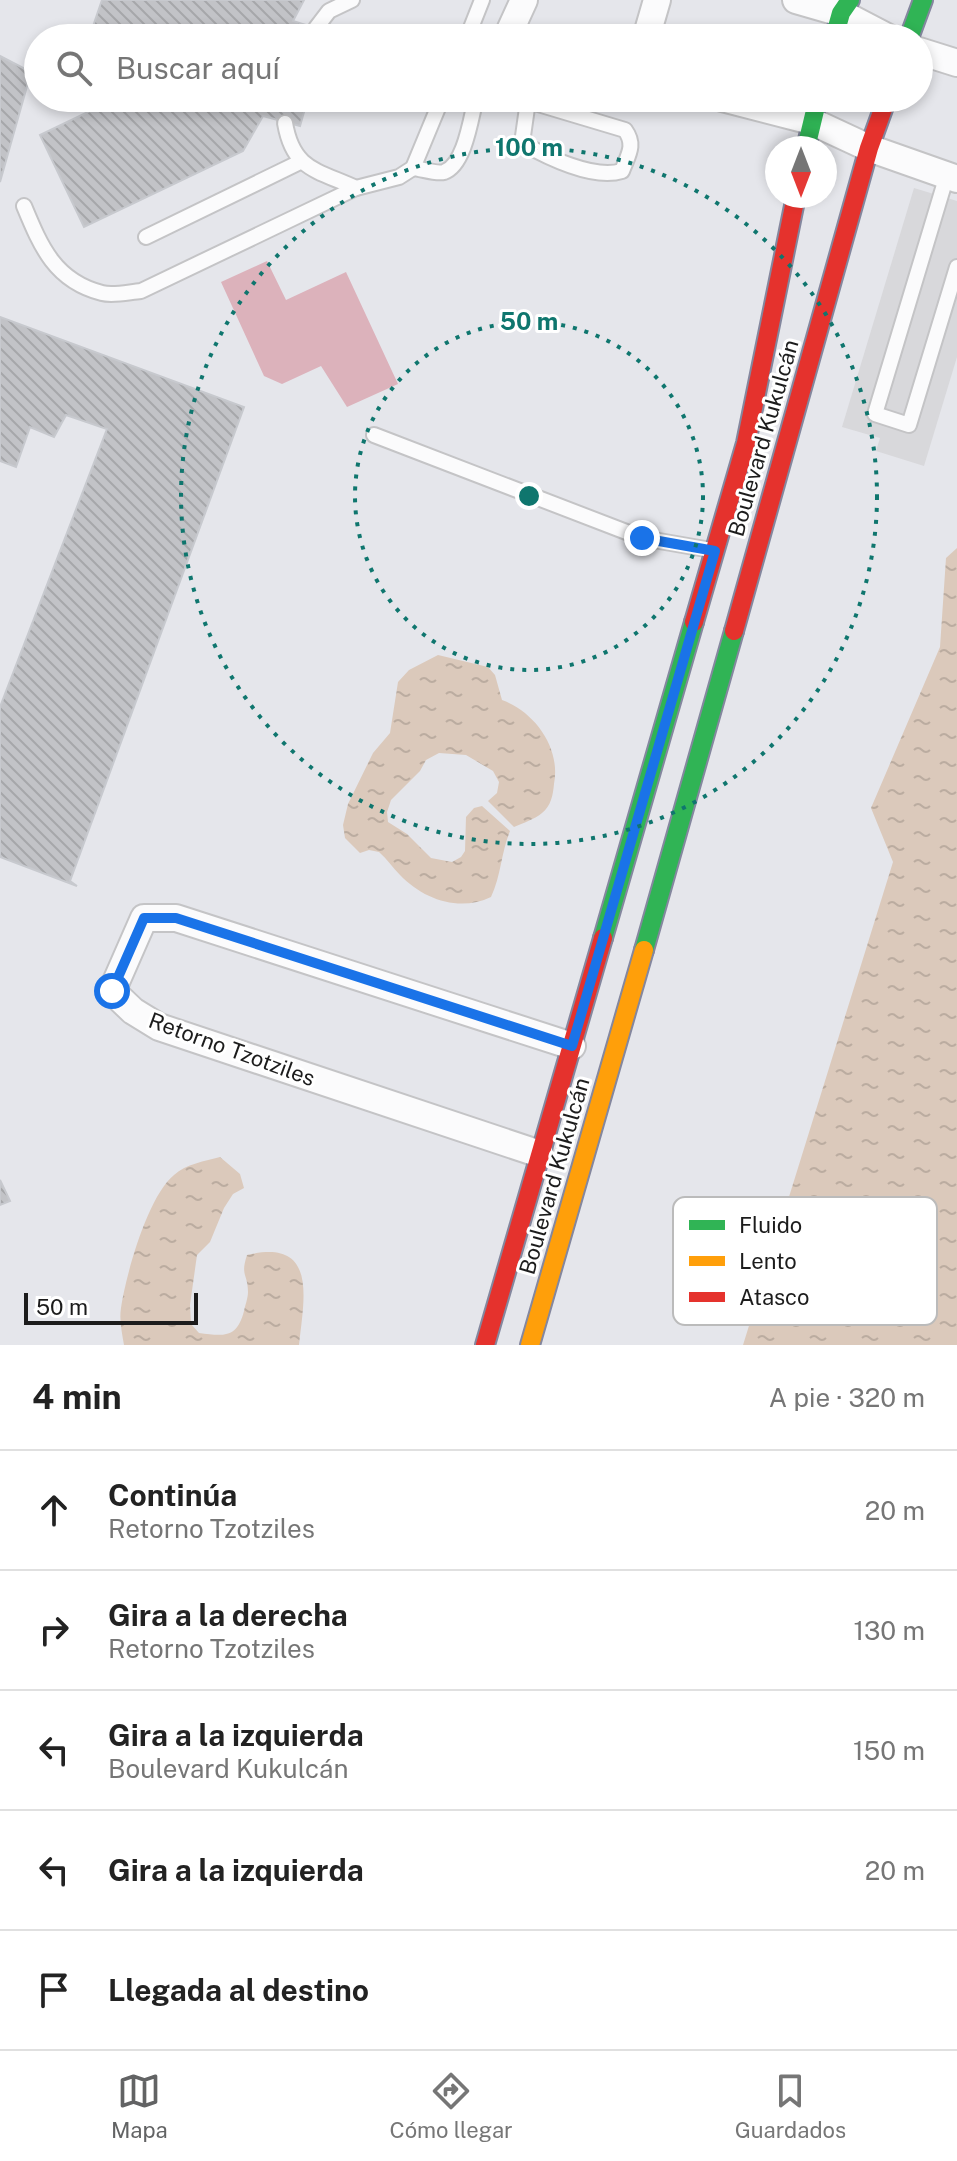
<!DOCTYPE html>
<html lang="es">
<meta charset="utf-8">
<style>
body{margin:0;font-family:"Public Sans",sans-serif;background:#f6f6f6;color:#222}
.compass{position:absolute;left:765px;top:136px;width:72px;height:72px;border-radius:50%;background:#fff;box-shadow:0 4px 12px #0003;rotate:180deg}
.scale{position:absolute;left:24px;bottom:20px;width:174px;box-sizing:border-box;padding-left:8px;border:4px solid #1c1c1c;border-top:0;font-size:22px;line-height:28px;white-space:nowrap;color:#1c1c1c;-webkit-text-stroke:6px #fff;paint-order:stroke}
.stop{position:absolute;width:24px;height:24px;margin:-18px;border:6px solid #1a73e8;border-radius:50%;background:#fff}
.stop.end{background:#1a73e8;border-color:#fff;box-shadow:0 2px 8px #0008}
.list{margin:0;padding:0;list-style:none}
h2{display:flex;justify-content:space-between;align-items:center;height:104px;margin:0;padding:0 32px;font-size:34px}
h2 small{font-size:26px;font-weight:400;color:#767676}
.list li{display:grid;grid-template-columns:52px 1fr auto;gap:24px;align-items:center;box-sizing:border-box;height:120px;padding:0 32px;border-top:2px solid #e0e0e0}
.list b{display:block;font-size:30px;white-space:nowrap}
.list p{margin:0;font-size:26px;white-space:nowrap;color:#767676}
.list em{font-size:26px;font-style:normal;color:#767676}
.icon{flex:none;width:44px;height:44px;fill:none;stroke:currentColor;stroke-width:2;stroke-linecap:round;stroke-linejoin:round}
.map{position:relative;flex:none;width:957px;height:1345px;overflow:hidden}
.search{position:absolute;background:#fff;box-shadow:0 4px 12px #0003;left:24px;right:24px;top:24px;height:88px;display:flex;align-items:center;gap:20px;box-sizing:border-box;padding:0 28px;border-radius:44px;color:#767676;font-size:30px}
.sheet{height:704px;background:#fff}
nav{display:flex;justify-content:space-around;align-items:center;box-sizing:border-box;height:112px;border-top:2px solid #e0e0e0;background:#fff;font-size:22px;color:#767676}
nav a{display:grid;justify-items:center;gap:4px}
nav .on{color:#626364}
.map>svg:first-child{display:block}
</style>
<div class="map">
<svg width="957" height="1345" viewBox="0 0 957 1345">
<defs>
<pattern id="water-ripples" width="26" height="14" patternUnits="userSpaceOnUse" patternTransform="scale(2)"><rect width="26" height="14" fill="#dbc9bb"/><path d="M2 4q2-2 4 0t4 0M15 11q2-2 4 0t4 0" fill="none" stroke="#bbaca0"/></pattern>
<pattern id="building-back-hatch" width="6" height="6" patternUnits="userSpaceOnUse" patternTransform="scale(2)"><rect width="6" height="6" fill="#c2c3c7"/><path d="M-1 5l2 2M0 0l6 6M5-1l2 2" fill="none" stroke="#a6a7aa"/></pattern>
</defs>
<rect width="100%" height="100%" fill="#e5e6eb"/>
<path fill="#dcb2bb" d="M267,261L286,300L346,272L398,384L347,407L321,366L282,384L264,376L221,282Z"/>
<path fill="#d8d8db" d="M914,188L957,201V357L924,466L876,451L880,438L842,427Z"/>
<g fill="url(#water-ripples)">
<path d="M957,548V1345H743L893,862L871,808L940,647L946,558Z"/>
<path d="M438,655L488,667L495,675L502,700C535,712 561,748 554,784C553,795 551,806 542,813C535,819 523,823 514,827L488,801L497,793L499,782L493,771L466,755L439,753L426,760L420,771L391,800L387,812L388,822L407,834L431,858L452,862L461,857L465,851L466,817L474,808L482,806L510,831C501,853 501,876 491,897C460,912 424,900 400,875C393,868 387,859 379,852L369,850L360,853L345,838L343,825L348,804L373,753L390,733L398,682L409,670Z"/>
<path d="M220,1157L240,1174L244,1188L233,1194L224,1208L210,1242L197,1255L190,1305L191,1324L199,1333C223,1336 237,1339 244,1311C245,1306 248,1298 248,1292C248,1274 240,1276 247,1255C318,1238 304,1298 299,1345H124C122,1333 119,1320 121,1308C126,1274 148,1196 174,1175C186,1164 205,1161 220,1157Z"/>
</g>
<g fill="url(#building-back-hatch)" stroke="#c7c9ce" stroke-width="2">
<path d="M102,0H304L293,21L328,32L326,38H89Z"/>
<path d="M0,56L31,72L0,182Z"/>
<path d="M117,98H308L300,126L263,116L243,151L84,227L40,135Z"/>
<path d="M0,317L244,407L70,881L77,886L0,857V707L107,429L66,415L54,437L30,427L16,467L0,461Z"/>
<path d="M0,1180L10,1201L0,1205Z"/>
</g>
<g fill="none" stroke-linecap="round" stroke-linejoin="round">
<defs>
<g id="lane">
<path d="M316,28L329,11L352,0"/>
<path d="M467,38L482,0"/>
<path d="M528,101L625,130C636,145 628,155 622,171C594,180 547,157 522,143L528,101V98"/>
<path d="M285,123C293,170 317,170 356,188"/>
<path d="M413,168C422,169 436,174 444,172C465,165 471,117 476,98"/>
<path d="M947,175L875,414L909,425L957,267"/>
<path d="M24,206C41,247 55,281 102,293C113,296 129,292 141,291L356,188L399,177L413,168L442,98"/>
<path d="M146,237L300,162"/>
<path d="M374,435L642,538L711,550"/>
</g>
<g id="street">
<path d="M796,0L841,13L889,38"/>
<path d="M519,38L508,35L524,0"/>
<path d="M646,38L657,0"/>
<path d="M919,51L957,63"/>
<path d="M722,98L811,121L869,148L957,179"/>
<path d="M540,1154L159,1027L133,1011L112,991L144,918H176L572,1046"/>
</g>
<g id="fast">
<path d="M834,38L841,13L850,0"/>
<path d="M909,38L923,0"/>
<path d="M806,148L818,98"/>
<path d="M603,938L694,622"/>
<path d="M644,950L734,631"/>
</g>
<path id="slow" d="M530,1345L644,950"/>
<g id="jam">
<path d="M694,622L746,443L796,196"/>
<path d="M734,631L869,148L887,98"/>
<path d="M485,1345L603,938"/>
</g>
</defs>
<use href="#lane" stroke="#c4c4c6" stroke-width="18"/>
<use href="#street" stroke="#c4c4c6" stroke-width="30"/>
<use href="#fast" stroke="#84879e" stroke-width="22"/>
<use href="#slow" stroke="#84879e" stroke-width="22"/>
<use href="#jam" stroke="#84879e" stroke-width="22"/>
<use href="#lane" stroke="#fbfbfc" stroke-width="14"/>
<use href="#street" stroke="#fbfbfc" stroke-width="26"/>
<use href="#fast" stroke="#30b455" stroke-width="18"/>
<use href="#slow" stroke="#ff9f0a" stroke-width="18"/>
<use href="#jam" stroke="#e5322d" stroke-width="18"/>
</g>
<g fill="none" stroke-linecap="round" stroke-linejoin="round">
<path stroke="#1a73e8" stroke-width="10" d="M112,991L144,918H176L572,1046L715,551L642,538"/>
</g>
<g fill="none" stroke="#0f766e" stroke-width="4" stroke-dasharray="4 8">
<circle cx="529" cy="496" r="174"/>
<circle cx="529" cy="496" r="348"/>
</g>
<g text-anchor="middle" stroke-width="6" stroke-linejoin="round" paint-order="stroke">
<g font-size="22" fill="#1c1c1c" stroke="#fff">
<text transform="translate(763 438) rotate(-74)" y="8">Boulevard Kukulcán</text>
<text transform="translate(232 1049) rotate(20)" y="8">Retorno Tzotziles</text>
<text transform="translate(554 1176) rotate(-74)" y="8">Boulevard Kukulcán</text>
</g>
</g>
<rect x="673" y="1197" width="264" height="128" rx="12" fill="#fff" stroke="#bbb" stroke-width="2"/>
<rect x="689" y="1220" width="36" height="10" fill="#30b455"/>
<rect x="689" y="1256" width="36" height="10" fill="#ff9f0a"/>
<rect x="689" y="1292" width="36" height="10" fill="#e5322d"/>
<g font-size="22" fill="#1c1c1c">
<text x="739" y="1233">Fluido</text>
<text x="739" y="1269">Lento</text>
<text x="739" y="1305">Atasco</text>
</g>
<circle cx="529" cy="496" r="12" fill="#0f766e" stroke="#fff" stroke-width="4"/>
<g font-size="24" text-anchor="middle" font-weight="bold" fill="#0f766e" stroke="#fff" stroke-width="6" stroke-linejoin="round" paint-order="stroke">
<text x="529" y="156">100 m</text>
<text x="529" y="330">50 m</text>
</g>
</svg>
<svg class="compass" viewBox="-18 -18 36 36"><path d="M0-13l5 13h-10z" fill="#e53935"/><path d="M0 13l5-13h-10z" fill="#767676"/></svg>
<div class="scale">50 m</div>
<div class="stop" style="left:112px;top:991px"></div>
<div class="stop end" style="left:642px;top:538px"></div>
<div class="search"><svg class="icon" aria-label="search" viewBox="0 0 24 24"><circle cx="10" cy="10" r="6"/><path d="M15 15l6 6"/></svg>Buscar aquí</div>
</div>
<section class="sheet">
<h2>4 min<small>A pie · 320 m</small></h2>
<ul class="list">
<li><svg class="icon" aria-label="ahead" viewBox="0 0 24 24"><path d="M12 20V5M6 11l6-6 6 6"/></svg><div><b>Continúa</b><p>Retorno Tzotziles</p></div><em>20 m</em></li>
<li><svg class="icon" aria-label="right" viewBox="0 0 24 24"><path d="M7 20v-9h11M14 6l5 5-5 5"/></svg><div><b>Gira a la derecha</b><p>Retorno Tzotziles</p></div><em>130 m</em></li>
<li><svg class="icon" aria-label="left" viewBox="0 0 24 24"><path d="M17 20v-9H6M10 6l-5 5 5 5"/></svg><div><b>Gira a la izquierda</b><p>Boulevard Kukulcán</p></div><em>150 m</em></li>
<li><svg class="icon" aria-label="left" viewBox="0 0 24 24"><path d="M17 20v-9H6M10 6l-5 5 5 5"/></svg><div><b>Gira a la izquierda</b></div><em>20 m</em></li>
<li><svg class="icon" aria-label="arrive" viewBox="0 0 24 24"><path d="M6 21V4h12l-3 4 3 4H6"/></svg><div><b>Llegada al destino</b></div></li>
</ul>
</section>
<nav>
<a class="on"><svg class="icon" aria-label="map" viewBox="0 0 24 24"><path d="M3 6l6-2 6 2 6-2v14l-6 2-6-2-6 2zM9 4v14M15 6v14"/></svg>Mapa</a>
<a><svg class="icon" aria-label="directions" viewBox="0 0 24 24"><path d="M12 3l9 9-9 9-9-9zM9 14v-3h6M13 9l2 2-2 2"/></svg>Cómo llegar</a>
<a><svg class="icon" aria-label="saved" viewBox="0 0 24 24"><path d="M7 4h10v16l-5-4-5 4z"/></svg>Guardados</a>
</nav>
